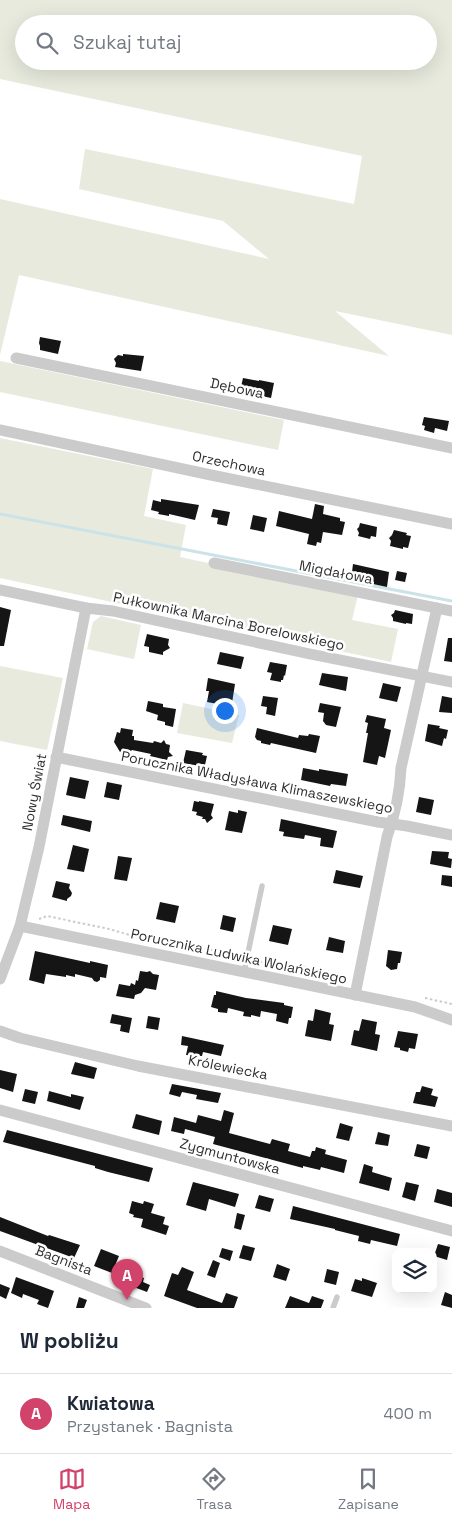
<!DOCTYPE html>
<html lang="pl">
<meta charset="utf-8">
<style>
body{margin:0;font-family:"Space Grotesk",sans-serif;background:#f2f2f3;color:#1f2937}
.controls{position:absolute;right:15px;bottom:15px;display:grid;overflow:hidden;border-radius:10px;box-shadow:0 5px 20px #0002}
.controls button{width:45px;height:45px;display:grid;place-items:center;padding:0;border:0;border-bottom:1px solid #e0e1e3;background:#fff;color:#1f2937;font:25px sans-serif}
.you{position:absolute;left:224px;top:710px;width:18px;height:18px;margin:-12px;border:4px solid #fff;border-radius:50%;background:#1a73e8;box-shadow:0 0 0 8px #1a73e833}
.badge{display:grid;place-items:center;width:32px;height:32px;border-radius:50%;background:#d2436b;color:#fff;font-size:16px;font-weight:700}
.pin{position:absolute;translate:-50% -41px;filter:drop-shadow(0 1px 2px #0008)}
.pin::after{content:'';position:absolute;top:26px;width:18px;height:15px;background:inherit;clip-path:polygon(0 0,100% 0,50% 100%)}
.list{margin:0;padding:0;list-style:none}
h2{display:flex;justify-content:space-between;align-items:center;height:65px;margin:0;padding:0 20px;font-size:21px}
h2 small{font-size:16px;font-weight:400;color:#747a83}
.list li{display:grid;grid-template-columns:32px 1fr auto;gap:15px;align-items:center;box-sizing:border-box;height:80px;padding:0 20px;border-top:1px solid #e0e1e3}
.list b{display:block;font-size:19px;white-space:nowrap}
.list p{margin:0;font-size:16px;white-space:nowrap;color:#747a83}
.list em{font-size:16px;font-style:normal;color:#747a83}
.icon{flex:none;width:28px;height:28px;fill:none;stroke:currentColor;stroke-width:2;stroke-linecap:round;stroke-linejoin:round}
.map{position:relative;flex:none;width:452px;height:1308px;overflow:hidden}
.search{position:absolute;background:#fff;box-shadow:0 5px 20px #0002;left:15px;right:15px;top:15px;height:55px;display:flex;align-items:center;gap:12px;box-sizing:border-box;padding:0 18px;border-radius:28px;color:#747a83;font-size:19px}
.sheet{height:145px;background:#fff}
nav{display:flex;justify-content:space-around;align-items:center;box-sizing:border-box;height:70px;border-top:1px solid #e0e1e3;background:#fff;font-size:14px;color:#747a83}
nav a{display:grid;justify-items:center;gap:2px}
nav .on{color:#d2436b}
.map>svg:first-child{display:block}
</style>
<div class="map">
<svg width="452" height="1308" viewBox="0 0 452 1308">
<rect width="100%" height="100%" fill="#fff"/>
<g fill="#e7eadd" fill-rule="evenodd">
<path d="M0,0H452V335L335,311L389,356L19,275L0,355V199L269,259L223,221L79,189L85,149L354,204L362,156L0,79ZM24,24H428V61H24Z"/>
<path d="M0,361L284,420L278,450L0,392Z"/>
<path d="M0,438L153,469L144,516L186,525L180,557L358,595L352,620L398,629L391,662L0,578Z"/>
<path d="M101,616L141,625L134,659L87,649L93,622Z"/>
<path d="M0,666L63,678L47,750L0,741Z"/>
<path d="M183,703L239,715L232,743L177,733Z"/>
</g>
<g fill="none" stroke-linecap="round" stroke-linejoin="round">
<path stroke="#cbe3e8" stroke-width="3" d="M0,514L452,601"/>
</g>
<g fill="#151515">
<path d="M40,337L61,341L58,354L40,350V346L39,343Z"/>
<path d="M123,354L144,356L141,371L115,367L116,363L114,359L118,355L123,356Z"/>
<path d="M243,378L259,381V380L274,383L271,398L240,391Z"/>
<path d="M424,417L449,421L447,431L435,428L434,433L424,430L425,426L422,425Z"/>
<path d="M161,499L199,505L195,520L169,514V516L158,514L159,512L151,510L153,500L161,502Z"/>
<path d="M315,504L324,506L323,514L340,518V521L345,522L342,535L323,532L321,543L317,542L316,546L307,544L309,534L276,526L279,511L312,519Z"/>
<path d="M213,509L230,512L227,526L217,524L218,518L211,517Z"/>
<path d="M253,515L267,518L264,532L250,529Z"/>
<path d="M360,523L377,527L376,537L371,536L370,539L358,536L359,533L357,529L359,527Z"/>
<path d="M394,530L407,533L406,535L411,536L408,548L403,547V549L390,546L391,541L389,538L392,535Z"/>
<path d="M353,564L389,572L387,587L373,584V580L357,577L358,573L352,572Z"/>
<path d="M397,571L407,573L405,582L395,580Z"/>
<path d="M0,607L11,610L4,646H0Z"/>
<path d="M395,610L413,614L412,624L406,623V624L393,621V618L391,615L394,613Z"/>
<path d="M147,634L169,639L168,645L170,648L163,652V655L149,652V647L144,646Z"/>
<path d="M448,638H452V662L444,661Z"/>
<path d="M220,652L244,657L241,669L217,664Z"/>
<path d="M270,662L287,665L285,676L284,675L283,680H281V682L270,680L272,673L267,672Z"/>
<path d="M322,673L348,677L346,691L319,685Z"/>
<path d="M208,678L235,684L232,703L224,701L223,705L207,702L209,691H206Z"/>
<path d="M383,683L401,687L397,702L379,698Z"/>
<path d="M263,696L278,698L275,716L266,714L267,707L261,706Z"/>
<path d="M442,696L452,698V713L439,712Z"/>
<path d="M148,701L163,704V707L176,709L173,727L165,725V722L157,720L158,715L146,711Z"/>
<path d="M320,703L341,707L336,727L326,725L323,721L324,713L318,712Z"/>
<path d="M367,715L386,719L384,728L391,730L385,758L379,756L377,765L363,762L368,733H366L368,723L365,722Z"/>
<path d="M428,724L440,726L439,728L448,730L446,739L444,738L442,746L425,741Z"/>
<path d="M121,728L133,730L132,736H134V740L153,743L154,741L161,743L164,740L166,744L170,745L169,752L173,756L168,757L167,760L150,756L151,754L132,750L131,751L124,749L120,752L114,742L117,732L120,733Z"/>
<path d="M257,728L298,738L299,735L308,736L309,734L320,736L316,753L271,743L270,745L261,743V741L257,740L255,737Z"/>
<path d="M186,750L203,753L202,755L207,756L205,765L200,764V766L183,763Z"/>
<path d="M303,768L319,771V769L348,774L346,786L331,784L330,786L301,780Z"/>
<path d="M70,777L89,781L85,799L66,795Z"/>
<path d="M107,782L122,785L119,800L104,797Z"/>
<path d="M419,797L434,800L431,815L416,812Z"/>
<path d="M194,801L199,802V801L214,804L211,815L213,818L207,823L205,819H202L203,817L196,815L197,812L192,811Z"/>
<path d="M238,810L247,812L242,833L225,830L229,811L238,813Z"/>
<path d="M63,815L92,821L90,832L61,825Z"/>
<path d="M281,819L337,831L333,848L320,846L321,838L305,835L304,839L283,836L284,832L279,831Z"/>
<path d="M73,845L89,849L84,872L67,869Z"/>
<path d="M432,851L449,852L448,858L452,859L451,868L430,864Z"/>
<path d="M118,856L132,858L127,881L114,879Z"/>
<path d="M336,870L363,876L360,888L333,883Z"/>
<path d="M442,875L452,876V887L441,885Z"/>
<path d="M56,881L70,884L69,888L72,893L71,896L67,899V901L52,897Z"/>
<path d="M160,902L179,906L175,923L156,919Z"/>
<path d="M223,915L236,918L233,932L220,929Z"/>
<path d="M273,925L292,929L288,945L269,941Z"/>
<path d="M329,937L345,941L343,953L326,950Z"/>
<path d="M388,950L402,952L400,963H398L397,969L391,970L386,966Z"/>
<path d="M35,951L90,963V961L108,965L106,978L100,977V980L97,982L94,981L92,978L75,974V977L66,975V977L46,974L44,984L29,980Z"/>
<path d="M140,971L147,972L150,971L153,974L159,975L156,990L145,988L141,993L135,995L134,999L116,996L119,984L130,986L131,983L135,985L136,980L138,981Z"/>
<path d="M216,991L246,998L284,1003V1005L293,1007L291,1018H289L288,1024L276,1021L277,1014L261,1011L260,1017L251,1015V1017L243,1016L244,1012L228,1008L227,1013L218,1012V1009L211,1007L214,995H216Z"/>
<path d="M315,1009L331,1013L329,1024L334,1025L331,1041L305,1036L308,1020L313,1021Z"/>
<path d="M112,1014L132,1018L129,1033L120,1031L121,1025L110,1023Z"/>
<path d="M148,1016L160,1018L158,1030L146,1028Z"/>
<path d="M362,1019L377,1022L375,1034L380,1035L377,1051L351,1045L354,1030L359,1031Z"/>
<path d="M398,1031L418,1034L415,1049L409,1048L408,1052L400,1050V1048L394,1047Z"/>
<path d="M182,1036L224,1045L221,1056L203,1052L202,1056L186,1055L188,1046L181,1045Z"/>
<path d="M75,1062L97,1068L94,1079L71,1074Z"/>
<path d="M0,1070L17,1074L13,1092L0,1088Z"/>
<path d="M172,1084L221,1093L218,1103L196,1099L197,1095L182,1092L180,1097L169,1094Z"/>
<path d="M422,1086L433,1089L431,1095L438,1097L435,1107L413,1103L416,1092H420Z"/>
<path d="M25,1089L38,1092L35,1104L22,1101Z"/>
<path d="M49,1091L71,1097V1094L84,1097L80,1110L47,1101Z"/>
<path d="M224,1110L234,1113L229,1133L270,1144L272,1139L290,1144L288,1151L310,1157L312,1151H315L316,1147L326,1150L325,1154L347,1160L344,1173L321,1167L320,1170L303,1166V1168L213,1144L215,1137L185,1129L184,1134L171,1131L174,1117L196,1123L198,1115L221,1121Z"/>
<path d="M136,1114L162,1121L159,1135L132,1128Z"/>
<path d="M340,1123L353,1127L349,1141L336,1138Z"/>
<path d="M7,1130L153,1168L149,1182L108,1172L95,1168V1166L3,1142Z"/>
<path d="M378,1132L390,1135L388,1146L375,1144Z"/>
<path d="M417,1144L430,1147L427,1159L414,1156Z"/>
<path d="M364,1164L373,1167L372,1172L392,1178L389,1191L359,1183Z"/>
<path d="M193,1182L239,1194L235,1207L209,1199L206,1211L186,1205Z"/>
<path d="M406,1182L419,1185L415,1201L402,1197Z"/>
<path d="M437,1189L452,1193V1207L434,1202Z"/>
<path d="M259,1195L274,1199L270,1212L255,1208Z"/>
<path d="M132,1201L143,1204L144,1201L154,1204L151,1213L165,1217L163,1224L169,1226L166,1235L141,1227L143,1219L133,1217L134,1215L129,1213Z"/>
<path d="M293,1206L400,1234L397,1246L371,1240L370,1244L358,1241L359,1236L335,1230V1229L290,1219Z"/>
<path d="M237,1213L245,1215L241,1230L234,1228Z"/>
<path d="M0,1217L48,1236L49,1235L80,1245L74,1258L0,1231Z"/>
<path d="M438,1244L450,1247L447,1260L434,1256Z"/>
<path d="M243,1245L255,1248L251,1261L239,1258Z"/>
<path d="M222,1248L233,1251L230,1261L219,1257Z"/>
<path d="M101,1249L119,1256L112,1273L94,1266Z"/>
<path d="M213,1260L220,1263L215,1278L207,1275Z"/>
<path d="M277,1264L290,1269L286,1281L273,1277Z"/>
<path d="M182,1267L194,1272L187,1290L222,1303L226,1293L238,1297L234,1308H197L164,1296L172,1273L178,1275Z"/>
<path d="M327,1269L339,1272L336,1285L324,1282Z"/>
<path d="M136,1275L144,1278L143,1282L150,1285L147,1292L131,1286Z"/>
<path d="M16,1277L54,1291L48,1308L37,1304L39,1300L23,1294L22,1298L11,1293Z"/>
<path d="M362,1278L377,1283L372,1297L351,1291L355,1279L362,1281Z"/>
<path d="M0,1284L10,1288L6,1299L0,1296Z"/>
<path d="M445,1292L452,1295V1308L441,1305Z"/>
<path d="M290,1296L309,1303L312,1296L324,1300L321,1308H285Z"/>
<path d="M79,1297L87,1300L84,1308H76Z"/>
</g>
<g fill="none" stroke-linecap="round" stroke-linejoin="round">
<g stroke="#cbcbcb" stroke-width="2" stroke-dasharray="2.5 2.5" stroke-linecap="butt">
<path d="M39,919L47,916L109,929L140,938L171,941L225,953L240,958"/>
<path d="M255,961C267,963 279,963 290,964C311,967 329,973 347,980"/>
<path d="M425,998L452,1004"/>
</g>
<g stroke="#cbcbcb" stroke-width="5.5">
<path d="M244,972L262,886"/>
<path d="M333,1308L337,1297"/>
</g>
<g stroke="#cbcbcb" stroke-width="11">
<path d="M16,358L452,448"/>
<path d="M0,430L211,475L452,524"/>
<path d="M214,563L452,611"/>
<path d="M0,590L86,608L113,611L310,654L452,682"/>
<path d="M56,757L378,822L407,826L452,835"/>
<path d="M20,926L415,1007L452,1020"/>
<path d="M0,979L20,926L39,847L86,608"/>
<path d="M355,995L387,837C395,815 400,791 401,768L437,608"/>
<path d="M0,1031L20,1038L138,1066L452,1126"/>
<path d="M0,1110L452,1231"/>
<path d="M0,1251L146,1308"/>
</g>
</g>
<g text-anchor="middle" stroke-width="5" stroke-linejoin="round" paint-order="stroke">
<g font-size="14" fill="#2e2e2e" stroke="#fff">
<text transform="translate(237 388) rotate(12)" y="5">Dębowa</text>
<text transform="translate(229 463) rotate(12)" y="5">Orzechowa</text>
<text transform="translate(336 572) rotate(11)" y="5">Migdałowa</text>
<text transform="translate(229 621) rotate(12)" y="5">Pułkownika Marcina Borelowskiego</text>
<text transform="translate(257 782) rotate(11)" y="5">Porucznika Władysława Klimaszewskiego</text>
<text transform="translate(34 792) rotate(-79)" y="5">Nowy Świat</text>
<text transform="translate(239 956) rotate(12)" y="5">Porucznika Ludwika Wolańskiego</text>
<text transform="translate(228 1067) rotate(11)" y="5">Królewiecka</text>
<text transform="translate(230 1156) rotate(15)" y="5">Zygmuntowska</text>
<text transform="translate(64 1260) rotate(21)" y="5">Bagnista</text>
</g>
</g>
</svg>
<div class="controls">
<button><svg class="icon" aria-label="layers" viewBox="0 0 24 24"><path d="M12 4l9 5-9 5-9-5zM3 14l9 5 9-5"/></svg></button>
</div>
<div class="you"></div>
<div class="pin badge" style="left:127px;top:1300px">A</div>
<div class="search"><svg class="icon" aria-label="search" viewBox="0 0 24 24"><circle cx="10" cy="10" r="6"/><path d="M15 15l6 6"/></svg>Szukaj tutaj</div>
</div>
<section class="sheet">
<h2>W pobliżu<small></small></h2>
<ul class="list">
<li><span class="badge">A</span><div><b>Kwiatowa</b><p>Przystanek · Bagnista</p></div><em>400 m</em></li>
</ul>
</section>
<nav>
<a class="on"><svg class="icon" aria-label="map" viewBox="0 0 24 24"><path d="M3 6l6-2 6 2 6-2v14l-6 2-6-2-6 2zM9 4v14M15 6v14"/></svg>Mapa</a>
<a><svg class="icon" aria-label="directions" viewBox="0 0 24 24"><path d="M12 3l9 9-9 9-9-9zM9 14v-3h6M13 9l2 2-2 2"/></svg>Trasa</a>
<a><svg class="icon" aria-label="saved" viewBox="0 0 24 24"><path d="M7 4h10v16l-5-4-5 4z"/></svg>Zapisane</a>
</nav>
